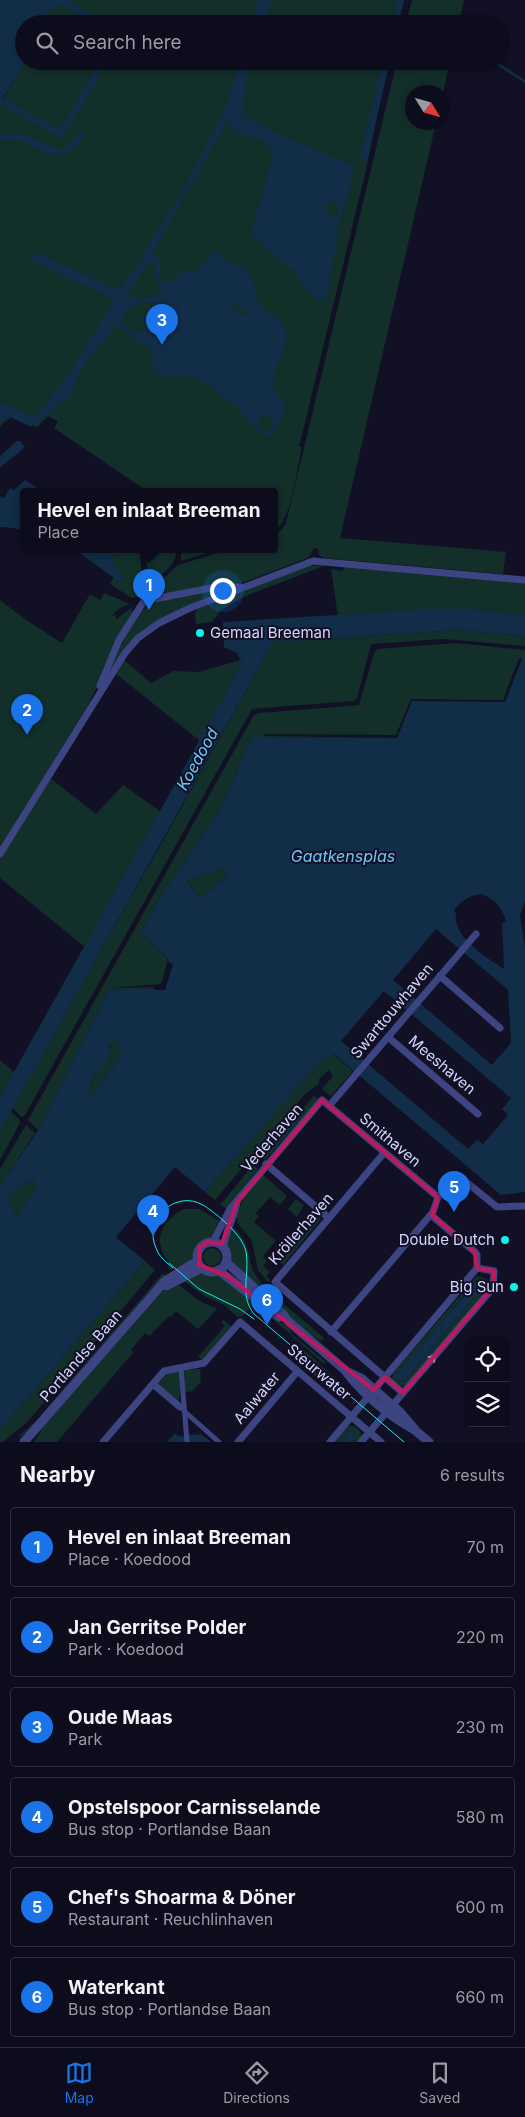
<!DOCTYPE html>
<meta charset="utf-8">
<style>
body{margin:0;font-family:Inter,sans-serif;background:#161525;color:#f1f3f6}
.controls{position:absolute;right:15px;bottom:15px;display:grid;overflow:hidden;border-radius:5px;box-shadow:0 2px 8px #0003}
.controls button{width:45px;height:45px;display:grid;place-items:center;padding:0;border:0;border-bottom:1px solid #2d2c3b;background:#0d0c1c;color:#f1f3f6;font:25px sans-serif}
.compass{position:absolute;left:405px;top:85px;width:45px;height:45px;border-radius:50%;background:#0d0c1c;box-shadow:0 2px 8px #0003;rotate:127deg}
.you{position:absolute;left:222px;top:590px;width:18px;height:18px;margin:-12px;border:4px solid #fff;border-radius:50%;background:#1a73e8;box-shadow:0 0 0 8px #1a73e833}
.badge{display:grid;place-items:center;width:32px;height:32px;border-radius:50%;background:#1a73e8;color:#fff;font-size:16px;font-weight:700}
.pin{position:absolute;translate:-50% -41px;filter:drop-shadow(0 1px 2px #0008)}
.pin::after{content:'';position:absolute;top:26px;width:18px;height:15px;background:inherit;clip-path:polygon(0 0,100% 0,50% 100%)}
.popup{position:absolute;left:20px;top:488px;width:258px;height:65px;box-sizing:border-box;display:grid;place-content:center;border-radius:5px;background:#0d0c1c;filter:drop-shadow(0 1px 4px #0005);font-size:16px;white-space:nowrap;color:#9a9ba3}
.popup b{font-size:19px;color:#f1f3f6}
.popup::after{content:'';position:absolute;left:50%;top:100%;margin-left:-10px;border:10px solid transparent;border-top-color:#0d0c1c}
.list{margin:0;padding:0;list-style:none}
h2{display:flex;justify-content:space-between;align-items:center;height:65px;margin:0;padding:0 20px;font-size:21px}
h2 small{font-size:16px;font-weight:400;color:#9a9ba3}
.list li{display:grid;grid-template-columns:32px 1fr auto;gap:15px;align-items:center;box-sizing:border-box;height:80px;margin:0 10px 10px;padding:0 10px;border:1px solid #2d2c3b;border-radius:5px}
.list b{display:block;font-size:19px;white-space:nowrap}
.list p{margin:0;font-size:16px;white-space:nowrap;color:#9a9ba3}
.list em{font-size:16px;font-style:normal;color:#9a9ba3}
.icon{flex:none;width:28px;height:28px;fill:none;stroke:currentColor;stroke-width:2;stroke-linecap:round;stroke-linejoin:round}
.map{position:relative;flex:none;width:525px;height:1442px;overflow:hidden}
.search{position:absolute;background:#0d0c1c;box-shadow:0 2px 8px #0003;left:15px;right:15px;top:15px;height:55px;display:flex;align-items:center;gap:12px;box-sizing:border-box;padding:0 18px;border-radius:28px;color:#9a9ba3;font-size:19px}
.sheet{height:605px;background:#0d0c1c}
nav{display:flex;justify-content:space-around;align-items:center;box-sizing:border-box;height:70px;border-top:1px solid #2d2c3b;background:#0d0c1c;font-size:14px;color:#9a9ba3}
nav a{display:grid;justify-items:center;gap:2px}
nav .on{color:#1a73e8}
.map>svg:first-child{display:block}
</style>
<div class="map">
<svg width="525" height="1442" viewBox="0 0 525 1442">
<rect width="100%" height="100%" fill="#111025"/>
<g fill="#132f2a" fill-rule="evenodd">
<path d="M68,0H404L398,24H38L55,5Z"/>
<path d="M412,0H464L459,24H406Z"/>
<path d="M26,61H389L365,174L299,447H302C297,468 292,519 274,532V491H147L54,428L58,421L48,416L37,427L11,417L0,426V104Z"/>
<path d="M397,61H450L443,93L412,92V122L436,123L340,538L506,552L503,574L324,558L319,555L318,548H314L308,558L245,582L227,584L165,594L155,590V586L178,565L230,549H274V535L281,530L286,523Z"/>
<path d="M115,549H139L144,590L138,597L132,598L110,584L114,577L121,583L110,557L116,555Z"/>
<path d="M145,549H176C179,562 160,577 150,584Z"/>
<path d="M181,549H221L181,561Z"/>
<path d="M326,565L243,597L221,610L212,622L196,624L195,616L197,609L307,566Z"/>
<path d="M346,566L525,582V615L470,609L338,616L331,569L342,571Z"/>
<path d="M221,588L229,590C204,601 153,617 136,637C125,649 116,664 106,678C112,654 133,611 156,601Z"/>
<path d="M104,593L130,604L120,608L112,615L114,616L119,613L115,617L117,619L132,607V615L87,707L0,849V600L26,620L62,643L90,594L100,600Z"/>
<path d="M456,630L525,636V646L444,639L371,644L357,698L354,701L252,709L25,1115L22,1117L12,1108L170,828L273,642Z"/>
<path d="M456,643L525,650V658H522L505,702L397,738L252,737L219,812L161,896L141,932C150,943 162,949 169,962L159,988L109,990L38,1130L28,1120L254,715L259,713L359,705L374,653L378,649Z"/>
<path d="M124,660L151,683L174,671L199,672L240,660L242,664L200,741L115,673Z"/>
<path d="M50,778L96,814L123,785L161,812L85,947L0,878V859Z"/>
<path d="M222,868L227,874L225,878L200,899L187,881Z"/>
<path d="M114,1039L118,1041L121,1056L90,1099L87,1097L94,1075L109,1057V1049Z"/>
<path d="M334,1055L353,1071L331,1096L322,1089L333,1076L329,1070L319,1079V1084L307,1092L215,1200L205,1192L319,1059Z"/>
<path d="M0,1060L14,1072L0,1097Z"/>
<path d="M314,1096L319,1099L265,1160L263,1158V1153Z"/>
<path d="M10,1111L19,1119L20,1123L0,1160V1131Z"/>
<path d="M26,1125L35,1133L0,1186V1169Z"/>
<path d="M253,1165L258,1169L227,1209L220,1205Z"/>
<path d="M262,1174L287,1196L280,1205L270,1197L255,1214L259,1216L254,1222L276,1241L263,1256L267,1261L263,1266L270,1272L266,1276L270,1280L268,1282L258,1270L252,1241L237,1222L238,1219L236,1217L245,1195Z"/>
<path d="M32,1179L37,1183V1186L16,1217L6,1196Z"/>
<path d="M296,1199L304,1205L297,1217L288,1209Z"/>
<path d="M184,1209H200L222,1223L212,1237L199,1245L190,1261L177,1269C151,1249 156,1223 184,1209Z"/>
<path d="M315,1214L321,1219L283,1265L276,1259L280,1255L284,1258L315,1221L312,1217Z"/>
<path d="M232,1226C257,1248 242,1265 265,1287L263,1293L230,1261L227,1242Z"/>
<circle cx="212" cy="1257" r="9"/>
<path d="M145,1261L155,1270L28,1421L3,1442H0V1430Z"/>
<path d="M202,1272L215,1275L220,1274L255,1301L243,1316L238,1317L224,1305L204,1296L184,1281Z"/>
<path d="M163,1273L166,1276L146,1295L31,1430L19,1438V1436L35,1422Z"/>
<path d="M477,1276L487,1279L488,1287L486,1292L405,1386H401L392,1380L393,1373ZM481,1279L484,1282V1286L403,1382L396,1376L477,1280Z"/>
<path d="M175,1284L176,1286L179,1285L198,1300L217,1309L198,1329L176,1311L171,1317L169,1316L149,1336L145,1333L131,1350L134,1352L131,1355L57,1442H34L45,1424L161,1292Z"/>
<path d="M271,1293L324,1338L321,1341L307,1332L268,1297Z"/>
<path d="M260,1306L289,1328L292,1334L326,1362L324,1364L259,1307Z"/>
<path d="M224,1320L232,1327L203,1361L198,1357L225,1326L221,1322Z"/>
<path d="M301,1347L351,1393L344,1401L293,1357Z"/>
<path d="M200,1369L201,1381L193,1391L180,1393L179,1401L158,1384L168,1372H185V1370Z"/>
<path d="M348,1426H354L360,1431L362,1437L358,1442H352L356,1436L350,1430L340,1442H334Z"/>
</g>
<g fill="#112d48" fill-rule="evenodd">
<path d="M0,0H68L106,24C85,24 74,6 55,5L38,24H24V61H26L3,98L54,127L59,128L64,122L100,61H107L84,103L61,138L0,104Z"/>
<path d="M258,0H272L264,24H252Z"/>
<path d="M397,0H404L398,24H392Z"/>
<path d="M240,61H252L248,72L242,115L268,129L328,156L339,158L354,167L346,204L338,224V233L326,298L319,301L298,282L296,272L276,258L267,247L253,238L252,224L262,199L273,152C266,139 249,135 235,133L227,121L152,254L161,260L159,280L167,283L178,277L184,270L197,271L213,251C222,254 227,261 236,266C239,267 244,268 246,271C256,279 253,296 261,306C268,314 283,319 286,330C292,351 259,380 282,399L284,404L283,415L271,437L257,431L234,403L222,398L215,389L202,381L183,374L175,378L154,373L151,349L134,340L123,328L115,326L83,367L73,386L74,393L31,427L8,416L0,423V402L31,416L34,417L40,411L71,371L112,303L110,297L30,260L34,252L119,290L141,262L149,244L184,188L224,111ZM332,201L339,207L338,215L335,218L330,217L326,212V204ZM150,261L154,265L156,281L163,292C156,300 136,299 126,297ZM143,302L154,303L162,309C158,324 151,333 133,333L122,321L126,309ZM232,305H237L247,312V317L232,309ZM268,412C272,417 274,424 271,430L266,431C260,428 257,427 259,419Z"/>
<path d="M383,61H390L366,162L359,159Z"/>
<path d="M490,61H495L525,80V83Z"/>
<path d="M84,131L85,136C51,181 38,131 0,141V136C16,127 42,143 58,149H63Z"/>
<path d="M17,441H20L25,447L0,468V456Z"/>
<path d="M25,480L42,491H24V531L14,528L0,527V496L4,498L10,488L14,490Z"/>
<path d="M74,549H115L116,555L111,557L115,562L113,565L126,578L121,583Z"/>
<path d="M434,609H470L525,615V636L456,630L273,642L0,1131V1097L242,664L237,653L224,647L223,622Z"/>
<path d="M522,658H525V901L520,915L525,948V1192L501,1195L335,1055L322,1058L205,1192L175,1167L116,1237L145,1261L0,1430V1186L38,1130L109,990L159,988L169,961C162,949 150,943 141,932L161,896L219,812L252,737L397,738L411,701L505,702ZM222,868L227,874L225,878L200,899L187,881ZM481,894C495,899 503,908 506,922L502,923L504,969C487,958 452,937 456,913L454,911C460,901 468,896 481,894ZM436,929L508,990L511,1043L492,1065L393,980ZM384,991L511,1098L502,1109L508,1115L483,1144L477,1140L468,1149L341,1041ZM114,1039L118,1041L121,1056L90,1099L87,1096L94,1075L106,1063L109,1057V1048ZM32,1179L37,1183V1186L16,1217L7,1196Z"/>
<path d="M481,1279L485,1282L484,1286L403,1382L395,1376L478,1280Z"/>
<path d="M350,1430L357,1437L352,1442H340Z"/>
<path d="M175,1433L178,1436L201,1434L211,1442H167Z"/>
</g>
<g fill="#111025">
<path d="M519,658H522L505,702L412,701L397,738L264,736L263,734H258L396,735L411,699L503,700Z"/>
<path d="M166,961L173,964L165,990H154L153,987L108,988L161,984L167,964Z"/>
</g>
<g fill="none" stroke-linecap="round" stroke-linejoin="round">
<g stroke="#3d4482" stroke-width="5">
<path d="M181,1368L187,1442"/>
<path d="M184,1411L219,1442"/>
</g>
<g stroke="#3d4482" stroke-width="7">
<path d="M100,686L119,640L144,601L221,586L240,587"/>
<path d="M0,854L125,653L138,638L159,623L190,608L313,561L525,580"/>
<path d="M440,976L500,1028"/>
<path d="M388,1037L478,1114"/>
<path d="M329,1106L476,934"/>
<path d="M384,1153L275,1282L403,1393"/>
<path d="M266,1164L329,1218"/>
<path d="M438,1197L453,1179L460,1177L497,1207L525,1206"/>
<path d="M431,1215L475,1252L477,1255V1268"/>
<path d="M213,1242L230,1209L322,1100L438,1197L433,1212L331,1332"/>
<path d="M224,1248C224,1232 235,1218 237,1202"/>
<path d="M153,1384L180,1407"/>
<path d="M103,1442L164,1371L204,1363L240,1322L381,1442"/>
<path d="M238,1442L297,1372"/>
<path d="M330,1442L477,1268L494,1271L493,1288L361,1442"/>
</g>
<g stroke="#3d4482" stroke-width="9">
<circle cx="212" cy="1257" r="15"/>
<path d="M226,1262L283,1314L288,1321L346,1371L361,1378L400,1412L417,1432L429,1442"/>
<path d="M218,1270L279,1317"/>
<path d="M166,1286L202,1268"/>
<path d="M347,1373C364,1395 389,1416 413,1429"/>
<path d="M24,1442L165,1281L197,1261"/>
</g>
<g stroke="#0cf3ec" stroke-width="1">
<path d="M169,1263L199,1289L240,1309L254,1319"/>
<path d="M173,1268C166,1262 159,1257 156,1248C143,1220 175,1189 203,1205C217,1214 243,1235 246,1252C250,1274 239,1295 254,1314L404,1442"/>
</g>
</g>
<defs><path id="oneway-shaft" d="M-6 0H5M1.5-3L5.5 0L1.5 3" fill="none" stroke-width="1.6" stroke-linecap="round" stroke-linejoin="round" transform="scale(1.25)"/></defs>
<use stroke="#8a8ec0" href="#oneway-shaft" transform="translate(430 1361) rotate(-49)"/>
<path fill="none" stroke="#c2185b" stroke-width="4" stroke-linejoin="round" d="M322,1100L438,1197L432,1215L475,1252L477,1268L494,1271V1286L403,1393L385,1377L374,1390L226,1275L199,1265L200,1247L208,1242L222,1244L237,1202Z"/>
<g fill="#0cf3ec" stroke="#111025" stroke-width="2">
<circle cx="200" cy="633" r="5"/>
<circle cx="505" cy="1240" r="5"/>
<circle cx="514" cy="1287" r="5"/>
</g>
<g text-anchor="middle" stroke-width="4" stroke-linejoin="round" paint-order="stroke">
<g font-size="15" fill="#d6d7fd" stroke="#111025" text-anchor="end">
<text x="210" y="638" text-anchor="start">Gemaal Breeman</text>
<text x="495" y="1245">Double Dutch</text>
<text x="504" y="1292">Big Sun</text>
</g>
<g font-size="15" fill="#d6d7fd" stroke="#111025">
<text transform="translate(392 1011) rotate(-50)" y="5">Swarttouwhaven</text>
<text transform="translate(442 1065) rotate(40)" y="5">Meeshaven</text>
<text transform="translate(272 1138) rotate(-49)" y="5">Vederhaven</text>
<text transform="translate(390 1140) rotate(40)" y="5">Smithaven</text>
<text transform="translate(301 1229) rotate(-49)" y="5">Kröllerhaven</text>
<text transform="translate(81 1356) rotate(-49)" y="5">Portlandse Baan</text>
<text transform="translate(319 1372) rotate(40)" y="5">Steurwater</text>
<text transform="translate(257 1398) rotate(-50)" y="5">Aalwater</text>
</g>
<g font-size="16" font-style="italic" fill="#69c9f8" stroke="#111025">
<text transform="translate(197 759) rotate(-61)" y="6">Koedood</text>
<text x="343" y="862">Gaatkensplas</text>
</g>
</g>
</svg>
<div class="controls">
<button><svg class="icon" aria-label="locate" viewBox="0 0 24 24"><circle cx="12" cy="12" r="6"/><path d="M12 2v4M12 18v4M2 12h4M18 12h4"/></svg></button>
<button><svg class="icon" aria-label="layers" viewBox="0 0 24 24"><path d="M12 4l9 5-9 5-9-5zM3 14l9 5 9-5"/></svg></button>
</div>
<svg class="compass" viewBox="-18 -18 36 36"><path d="M0-13l5 13h-10z" fill="#e53935"/><path d="M0 13l5-13h-10z" fill="#9a9ba3"/></svg>
<div class="you"></div>
<div class="pin badge" style="left:149px;top:610px">1</div>
<div class="popup"><b>Hevel en inlaat Breeman</b>Place</div>
<div class="pin badge" style="left:27px;top:735px">2</div>
<div class="pin badge" style="left:162px;top:345px">3</div>
<div class="pin badge" style="left:153px;top:1236px">4</div>
<div class="pin badge" style="left:454px;top:1212px">5</div>
<div class="pin badge" style="left:267px;top:1325px">6</div>
<div class="search"><svg class="icon" aria-label="search" viewBox="0 0 24 24"><circle cx="10" cy="10" r="6"/><path d="M15 15l6 6"/></svg>Search here</div>
</div>
<section class="sheet">
<h2>Nearby<small>6 results</small></h2>
<ul class="list">
<li><span class="badge">1</span><div><b>Hevel en inlaat Breeman</b><p>Place · Koedood</p></div><em>70 m</em></li>
<li><span class="badge">2</span><div><b>Jan Gerritse Polder</b><p>Park · Koedood</p></div><em>220 m</em></li>
<li><span class="badge">3</span><div><b>Oude Maas</b><p>Park</p></div><em>230 m</em></li>
<li><span class="badge">4</span><div><b>Opstelspoor Carnisselande</b><p>Bus stop · Portlandse Baan</p></div><em>580 m</em></li>
<li><span class="badge">5</span><div><b>Chef's Shoarma &amp; Döner</b><p>Restaurant · Reuchlinhaven</p></div><em>600 m</em></li>
<li><span class="badge">6</span><div><b>Waterkant</b><p>Bus stop · Portlandse Baan</p></div><em>660 m</em></li>
</ul>
</section>
<nav>
<a class="on"><svg class="icon" aria-label="map" viewBox="0 0 24 24"><path d="M3 6l6-2 6 2 6-2v14l-6 2-6-2-6 2zM9 4v14M15 6v14"/></svg>Map</a>
<a><svg class="icon" aria-label="directions" viewBox="0 0 24 24"><path d="M12 3l9 9-9 9-9-9zM9 14v-3h6M13 9l2 2-2 2"/></svg>Directions</a>
<a><svg class="icon" aria-label="saved" viewBox="0 0 24 24"><path d="M7 4h10v16l-5-4-5 4z"/></svg>Saved</a>
</nav>
